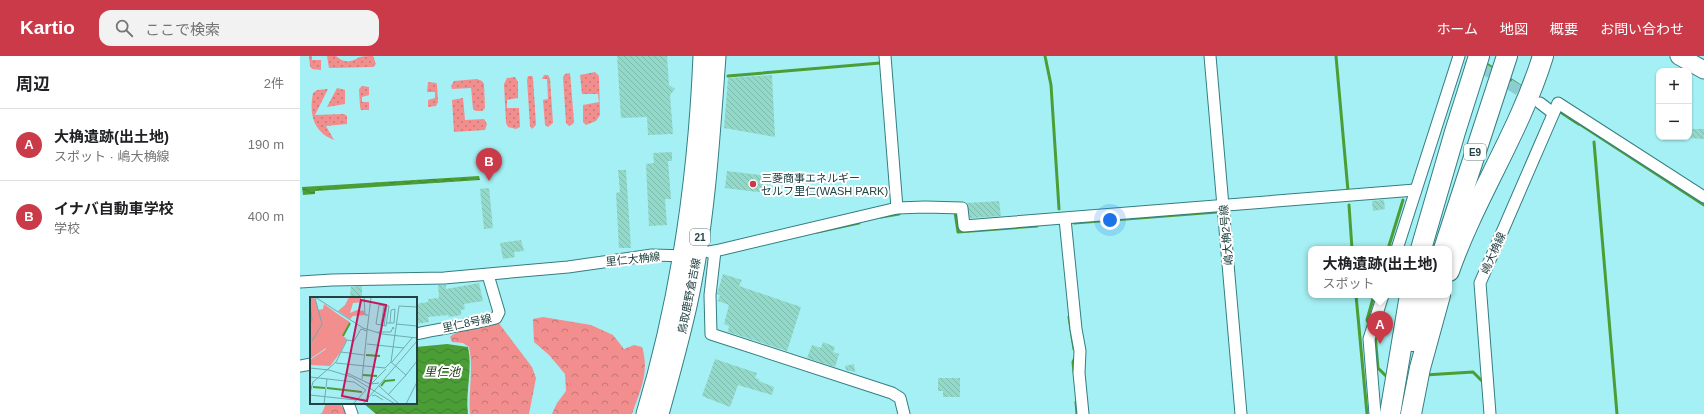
<!DOCTYPE html>
<html lang="ja">
<meta charset="utf-8">
<style>
body{margin:0;font-family:Helvetica,"Noto Sans JP",sans-serif;background:#f2f2f2;color:#202124}
.controls{position:absolute;right:12px;top:12px;display:grid;overflow:hidden;border-radius:8px;box-shadow:0 1px 3px #0004}
.controls button{width:36px;height:36px;display:grid;place-items:center;padding:0;border:0;border-bottom:1px solid #e0e0e0;background:#fff;color:#202124;font:20px sans-serif}
.you{position:absolute;left:810px;top:164px;width:14px;height:14px;margin:-10px;border:3px solid #fff;border-radius:50%;background:#1a73e8;box-shadow:0 0 0 6px #1a73e833}
.badge{display:grid;place-items:center;width:26px;height:26px;border-radius:50%;background:#ca3a48;color:#fff;font-size:13px;font-weight:700}
.pin{position:absolute;translate:-50% -33px;filter:drop-shadow(0 1px 2px #0008)}
.pin::after{content:'';position:absolute;top:21px;width:14px;height:12px;background:inherit;clip-path:polygon(0 0,100% 0,50% 100%)}
.popup{position:absolute;left:1008px;top:190px;width:144px;height:52px;box-sizing:border-box;display:grid;place-content:center;border-radius:8px;background:#fff;filter:drop-shadow(0 1px 3px #0005);font-size:13px;white-space:nowrap;color:#757577}
.popup b{font-size:15px;color:#202124}
.popup::after{content:'';position:absolute;left:50%;top:100%;margin-left:-8px;border:8px solid transparent;border-top-color:#fff}
.list{margin:0;padding:0;list-style:none}
h2{display:flex;justify-content:space-between;align-items:center;height:52px;margin:0;padding:0 16px;font-size:17px}
h2 small{font-size:13px;font-weight:400;color:#757577}
.list li{display:grid;grid-template-columns:26px 1fr auto;gap:12px;align-items:center;box-sizing:border-box;height:72px;padding:0 16px;border-top:1px solid #e0e0e0}
.list b{display:block;font-size:15px;white-space:nowrap}
.list p{margin:0;font-size:13px;white-space:nowrap;color:#757577}
.list em{font-size:13px;font-style:normal;color:#757577}
.icon{flex:none;width:22px;height:22px;fill:none;stroke:currentColor;stroke-width:2;stroke-linecap:round;stroke-linejoin:round}
.map{position:relative;flex:none;width:1404px;height:358px;overflow:hidden}
header{display:flex;align-items:center;gap:24px;box-sizing:border-box;height:56px;padding:0 20px;background:#ca3a48;color:#fff}
header strong{font-size:19px}
nav{display:flex;gap:22px;margin-inline-start:auto;font-size:14px}
.search{width:280px;height:36px;background:#f2f2f2;display:flex;align-items:center;gap:10px;box-sizing:border-box;padding:0 14px;border-radius:12px;color:#757577;font-size:15px}
main{display:flex}
aside{flex:1;background:#fff}
.map>svg:first-child{display:block}
</style>
<header>
<strong>Kartio</strong>
<div class="search"><svg class="icon" aria-label="search" viewBox="0 0 24 24"><circle cx="10" cy="10" r="6"/><path d="M15 15l6 6"/></svg>ここで検索</div>
<nav><a>ホーム</a><a>地図</a><a>概要</a><a>お問い合わせ</a></nav>
</header>
<main>
<aside>
<h2>周辺<small>2件</small></h2>
<ul class="list">
<li><span class="badge">A</span><div><b>大桷遺跡(出土地)</b><p>スポット · 嶋大桷線</p></div><em>190 m</em></li>
<li><span class="badge">B</span><div><b>イナバ自動車学校</b><p>学校</p></div><em>400 m</em></li>
</ul>
</aside>
<div class="map">
<svg width="1404" height="358" viewBox="0 0 1404 358">
<defs>
<pattern id="grass-dots" width="8" height="8" patternUnits="userSpaceOnUse"><rect width="8" height="8" fill="#f38e8e"/><path d="M2 2h.1M6 6h.1" fill="none" stroke="#c47676" stroke-width="1.8" stroke-linecap="round"/></pattern>
<pattern id="forest-crowns" width="20" height="18" patternUnits="userSpaceOnUse"><rect width="20" height="18" fill="#f38e8e"/><path d="M2 6a3 3 0 1 1 6 0M12 15a3 3 0 1 1 6 0" fill="none" stroke="#c47676"/></pattern>
<pattern id="water-waves" width="16" height="10" patternUnits="userSpaceOnUse"><rect width="16" height="10" fill="#4b9e36"/><path d="M0 5q4-4 8 0t8 0" fill="none" stroke="#3e822f"/></pattern>
<pattern id="building-back-hatch" width="6" height="6" patternUnits="userSpaceOnUse"><rect width="6" height="6" fill="#92d9ca"/><path d="M-1 5l2 2M0 0l6 6M5-1l2 2" fill="none" stroke="#7ebbaf"/></pattern>
</defs>
<rect width="100%" height="100%" fill="#a5f0f4"/>
<g fill="url(#grass-dots)">
<path d="M9,0H12V4H21V14L12,13L10,10Z"/>
<path d="M27,0H36C45,8 51,6 60,1C63,0 69,0 73,0L76,8L73,11L29,12Z"/>
<path d="M295,16L299,20L300,59L296,65L286,69L283,66V49L299,46L298,38H282L280,19Z"/>
<path d="M270,17L274,65L273,68L269,70L266,67L263,21L265,18Z"/>
<path d="M244,19H248L250,23L253,67L248,71L245,69L243,44L248,43L247,23H242Z"/>
<path d="M228,20H232L233,22L236,69L232,73L230,70L227,24Z"/>
<path d="M215,21L218,26V42L207,44V52H219L220,71L216,73L208,71L206,67L204,28L207,22Z"/>
<path d="M177,23L182,25L184,28L185,52L182,55H176L173,53L171,32L152,33L151,30L154,25Z"/>
<path d="M128,26L136,27L137,28L138,46L136,50L128,51V44L135,42V36H127Z"/>
<path d="M62,30L69,31V39L62,41V46H69V54H61L60,51L59,33Z"/>
<path d="M37,32L45,34V48L27,51Z"/>
<path d="M28,33L15,59L44,58L47,60V68L26,70L34,84C13,76 9,57 13,37L17,34Z"/>
<path d="M163,42L165,64L184,63L187,68L185,74L154,76L152,44Z"/>
</g>
<g fill="url(#forest-crowns)">
<path d="M243,261L291,269L313,279L324,293L334,289L342,291C350,316 340,335 332,358H252L257,347L266,335L265,318L249,299L234,286L233,263Z"/>
<path d="M198,266L232,311L236,322L229,358H170C168,335 174,313 169,291L163,287L152,286L150,281C156,274 187,269 198,266Z"/>
<path d="M24,347H39L48,358H19L22,357L25,350Z"/>
</g>
<g fill="url(#water-waves)">
<path d="M1171,0H1177L1282,68L1279,70Z"/>
<path d="M179,120L180,124L15,135V138L3,139L2,131Z"/>
<path d="M147,288L168,291C173,313 165,336 168,358H76L63,347H116V291Z"/>
</g>
<g fill="none" stroke-linecap="round" stroke-linejoin="round">
<g stroke="#4b9e36" stroke-width="3">
<path d="M745,0L751,29L759,153"/>
<path d="M1036,0L1048,135"/>
<path d="M428,20L580,7"/>
<path d="M1278,67L1404,149"/>
<path d="M1294,86L1317,358"/>
<path d="M1049,149L1052,193"/>
<path d="M655,156L658,176L737,170"/>
<path d="M581,161L599,158"/>
<path d="M774,167L917,156"/>
<path d="M517,176L559,167"/>
<path d="M1088,193L1103,144"/>
<path d="M1056,239L1067,358"/>
<path d="M769,261L774,293"/>
<path d="M1070,270L1067,264L1074,239"/>
<path d="M1075,278L1078,312L1088,322"/>
<path d="M774,316L773,306L776,300"/>
<path d="M1125,319L1173,316L1183,326"/>
<path d="M776,346L777,358"/>
</g>
</g>
<g fill="url(#building-back-hatch)">
<path d="M317,0H367L369,29L375,33L370,39L373,78L348,79L347,61L321,62Z"/>
<path d="M472,19L475,81L424,72L428,22Z"/>
<path d="M1389,73H1404V83L1389,82Z"/>
<path d="M372,96V105H368L371,143H365L367,169L349,170L346,108L354,107L353,97Z"/>
<path d="M318,114H326L331,192H319L316,137L320,136Z"/>
<path d="M427,115L468,120L467,137L425,132Z"/>
<path d="M189,132L193,172L184,173L180,133Z"/>
<path d="M1084,144L1085,153L1073,155L1072,145Z"/>
<path d="M699,145L701,160L670,162L667,147Z"/>
<path d="M221,184L224,195L214,196L215,201L203,203L200,187Z"/>
<path d="M423,218L442,224L439,230L501,251L487,295L428,276L429,270L424,268L429,249L418,245L420,239L417,238Z"/>
<path d="M179,227L183,245L164,248L165,253L161,254V259L149,261L148,259L128,261L129,266L116,268V248L128,246V243L139,242L138,229H146V233Z"/>
<path d="M62,230V240H50L51,231Z"/>
<path d="M523,286L535,291L533,296L539,298L535,311L507,302L512,289L521,292Z"/>
<path d="M415,303L457,317L455,322L459,323V325L474,331L472,339L438,329L430,351L402,340Z"/>
<path d="M554,308L555,316L546,314L545,310Z"/>
<path d="M638,322H660V341H643V335H638Z"/>
</g>
<g fill="none" stroke-linecap="round" stroke-linejoin="round">
<path stroke="#8bcdd1" stroke-width="11" stroke-dasharray="11 5.5" stroke-linecap="butt" d="M1167,3L1232,42"/>
<defs>
<g id="minor">
<path d="M585,0L597,152"/>
<path d="M910,0L941,358"/>
<path d="M1240,47L1253,57"/>
<path d="M765,163L776,273L780,295L779,317L783,358"/>
<path d="M1097,193L1159,0"/>
<path d="M415,195L597,152L625,151L662,152L664,170L1115,134"/>
<path d="M409,196L415,195L410,239L411,278L592,337L600,342L604,358"/>
<path d="M0,226L32,224L144,222L268,211L352,199L388,200"/>
<path d="M116,278C143,272 169,269 196,262L199,256L188,219"/>
<path d="M0,310L11,308"/>
<path d="M48,347L52,358"/>
<path d="M1075,358L1069,283L1083,239"/>
<path d="M1190,358L1180,227L1258,47L1404,141"/>
</g>
<g id="primary">
<path d="M1379,0L1404,14"/>
<path d="M345,358C380,242 397,120 402,0"/>
<path d="M360,358C370,322 380,286 388,250C406,168 411,83 417,0"/>
</g>
<g id="motorway">
<path d="M1121,193L1155,76L1179,0"/>
<path d="M1144,193L1207,0"/>
<path d="M1149,215C1175,141 1220,75 1243,0"/>
<path d="M1113,285L1125,239"/>
<path d="M1090,358L1110,239"/>
<path d="M1111,358L1120,312L1140,239"/>
</g>
</defs>
<use href="#minor" stroke="#337e82" stroke-width="13"/>
<use href="#primary" stroke="#337e82" stroke-width="19"/>
<use href="#motorway" stroke="#337e82" stroke-width="22"/>
<use href="#minor" stroke="#fff" stroke-width="11"/>
<use href="#primary" stroke="#fff" stroke-width="17"/>
<use href="#motorway" stroke="#fff" stroke-width="20"/>
</g>
<circle fill="#ca3a48" stroke="#fff" stroke-width="1.5" cx="453" cy="128" r="4"/>
<g text-anchor="middle" stroke-width="4" stroke-linejoin="round" paint-order="stroke">
<g fill="#fff" stroke="#657b7b" stroke-width="1">
<rect x="1164" y="88" width="22" height="16" rx="3"/>
<rect x="390" y="173" width="20" height="16" rx="3"/>
</g>
<g font-size="10" font-weight="bold" fill="#234243">
<text x="1175" y="100">E9</text>
<text x="400" y="185">21</text>
</g>
<g font-size="11" fill="#234243" stroke="#fff" text-anchor="start">
<text x="461" y="126">三菱商事エネルギー<tspan x="461" dy="13">セルフ里仁(WASH PARK)</tspan></text>
</g>
<g font-size="11" fill="#234243" stroke="#fff">
<text transform="translate(926 179) rotate(-95)" y="4">嶋大桷2号線</text>
<text transform="translate(1193 197) rotate(-66)" y="4">嶋大桷線</text>
<text transform="translate(333 203) rotate(-6)" y="4">里仁大桷線</text>
<text transform="translate(389 240) rotate(-79)" y="4">鳥取鹿野倉吉線</text>
<text transform="translate(167 267) rotate(-12)" y="4">里仁8号線</text>
</g>
<g font-size="12" font-style="italic" fill="#15360d" stroke="#fff">
<text x="142" y="320">里仁池</text>
</g>
</g>
<g transform="translate(10 241)">
<rect width="107" height="107" fill="#a5f0f4"/>
<path d="M1,0L5,2L8,13L13,12L14,7L33,21L18,37L16,51L0,62Z" fill="#f38e8e"/>
<path d="M1,0L4,2L12,27L0,41L3,17ZM39,0H51V5H54L43,6L40,16L47,13L54,14L55,18L43,19L40,22L28,14L35,8ZM27,17L40,25L33,39L37,42L30,56L20,69L0,68V63L16,52L15,32L20,29L17,22Z" fill="#f38e8e"/>
<path d="M8,36L17,43L6,56L0,51V42Z" fill="#f38e8e"/>
<path fill="none" stroke="#4b9e36" stroke-width="2" d="M33,39L40,26M56,58L70,59M53,78L67,79M71,89L75,84L85,83M3,90L15,91M17,91L52,95"/>
<path fill="none" stroke="#71aaad" stroke-width="1" d="M5,0L53,31L72,37L107,41M54,0L55,18H58M69,8L79,9L76,29L66,27ZM0,9L2,22L0,27M77,26H84L85,12L81,13L80,26M86,27L107,29M71,29L74,8M74,29L77,8M68,35H81L83,30L84,32M2,44L12,27L5,1M57,47L94,51M31,55L54,58M81,65L89,9L107,10M82,65L102,41M26,66L75,71L81,65L96,78L78,98M0,71L19,73L42,80L85,107M37,76L60,87L69,86M96,78L107,64M0,80L44,85L56,93L43,107M52,82L57,34M61,87L76,72M69,89L89,107M0,96L3,85L26,65L37,43L44,44L51,32L57,34L61,0M0,98L46,103M62,99L65,98L73,103M14,107L17,82M53,107L107,44M96,107L107,85"/>
<path fill="#c2185b" fill-opacity="0.15" stroke="#c2185b" stroke-width="2" d="M51,3L76,8L57,104L32,99Z"/>
<rect width="107" height="107" fill="none" stroke="#234243" stroke-width="2"/>
</g>
</svg>
<div class="controls">
<button>+</button>
<button>−</button>
</div>
<div class="you"></div>
<div class="pin badge" style="left:1080px;top:288px">A</div>
<div class="popup"><b>大桷遺跡(出土地)</b>スポット</div>
<div class="pin badge" style="left:189px;top:125px">B</div>
</div>
</main>
